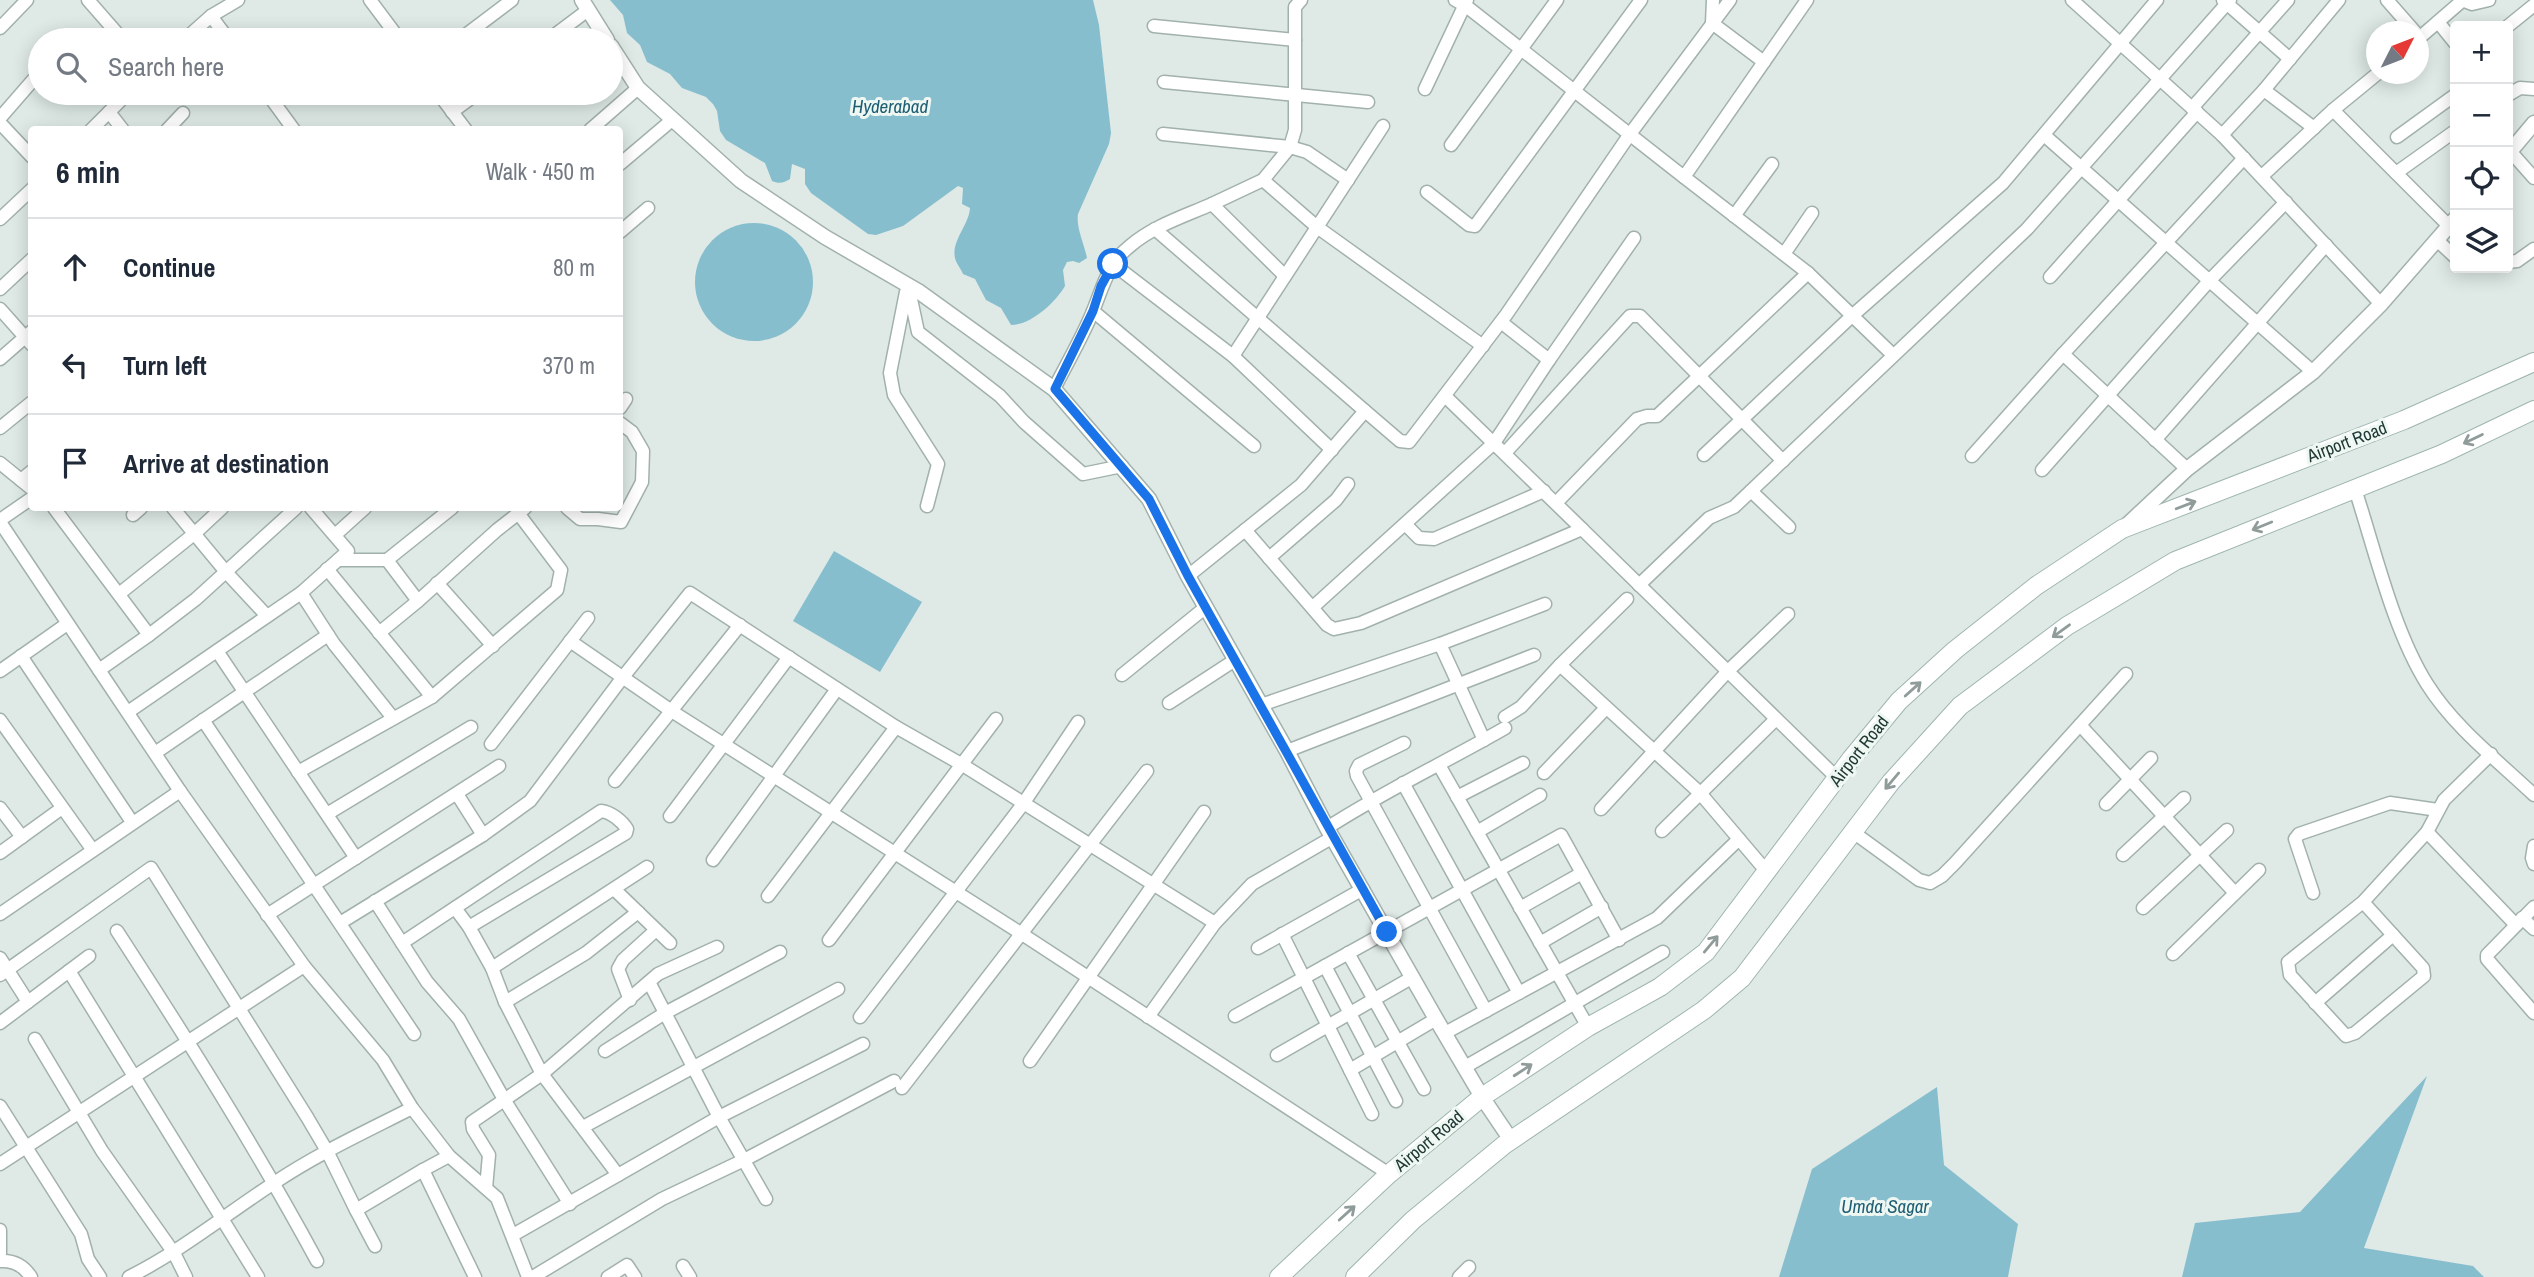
<!DOCTYPE html>
<meta charset="utf-8">
<style>
body{margin:0;font-family:"Archivo Narrow",sans-serif;background:#f6f6f7;color:#1f2937}
.controls{position:absolute;right:21px;top:21px;display:grid;overflow:hidden;border-radius:7px;box-shadow:0 4px 18px #0003}
.controls button{width:63px;height:63px;display:grid;place-items:center;padding:0;border:0;border-bottom:2px solid #e0e1e3;background:#fff;color:#1f2937;font:35px sans-serif}
.compass{position:absolute;left:2366px;top:21px;width:63px;height:63px;border-radius:50%;background:#fff;box-shadow:0 4px 18px #0003;rotate:48deg}
.stop{position:absolute;width:21px;height:21px;margin:-16px;border:5px solid #1a73e8;border-radius:50%;background:#fff}
.stop.end{background:#1a73e8;border-color:#fff;box-shadow:0 2px 7px #0008}
.list{margin:0;padding:0;list-style:none}
h2{display:flex;justify-content:space-between;align-items:center;height:91px;margin:0;padding:0 28px;font-size:30px}
h2 small{font-size:23px;font-weight:400;color:#747a83}
.list li{display:grid;grid-template-columns:46px 1fr auto;gap:21px;align-items:center;box-sizing:border-box;height:98px;padding:0 28px;border-top:2px solid #e0e1e3}
.list b{display:block;font-size:26px;white-space:nowrap}
.list em{font-size:23px;font-style:normal;color:#747a83}
.icon{flex:none;width:38px;height:38px;fill:none;stroke:currentColor;stroke-width:2;stroke-linecap:round;stroke-linejoin:round}
.map{position:relative;flex:none;width:2534px;height:1277px;overflow:hidden}
.search{position:absolute;background:#fff;box-shadow:0 4px 18px #0003;left:28px;top:28px;width:595px;height:77px;display:flex;align-items:center;gap:18px;box-sizing:border-box;padding:0 24px;border-radius:38px;color:#747a83;font-size:26px}
.panel{position:absolute;background:#fff;box-shadow:0 4px 18px #0003;left:28px;top:126px;width:595px;height:385px;border-radius:7px}
.map>svg:first-child{display:block}
</style>
<div class="map">
<svg width="2534" height="1277" viewBox="0 0 2534 1277">
<rect width="100%" height="100%" fill="#dfeae6"/>
<g fill="#87bece">
<path d="M610,0H1093L1099,25L1111,133L1109,144L1078,214C1076,228 1084,243 1087,258L1079,263L1073,261L1067,262L1063,270L1065,286C1055,303 1031,325 1011,325L1001,308L986,300L975,279L963,274C961,269 956,263 955,258C951,241 969,225 970,208L962,204L963,188L958,186L903,226L876,235L868,234L811,193L805,184V169L792,164L790,179C784,183 779,184 772,181L765,163L726,140L720,131L717,111L713,104L706,97L682,88L670,74L647,62L640,45L627,33L623,15Z"/>
<circle cx="754" cy="282" r="59"/>
<path d="M834,551L922,602L880,672L793,621Z"/>
<path d="M2427,1076L2364,1248L2473,1266L2484,1277H2182L2195,1223L2300,1212Z"/>
<path d="M1937,1087L1944,1165L2018,1224L2008,1277H1779L1812,1169Z"/>
</g>
<g fill="none" stroke-linecap="round" stroke-linejoin="round">
<defs>
<g id="minor">
<path d="M88,0L123,40"/>
<path d="M370,0L400,40"/>
<path d="M1455,0L1466,6L1684,177L1807,0"/>
<path d="M1713,0L1712,23L1764,62"/>
<path d="M2072,0L2222,135L2381,304"/>
<path d="M2223,0L2290,59"/>
<path d="M2387,0L2415,32"/>
<path d="M2462,0L2472,4L2489,0"/>
<path d="M211,16L229,40"/>
<path d="M2438,22L2455,43"/>
<path d="M1154,26L1295,40"/>
<path d="M2508,26L2534,5"/>
<path d="M0,28L27,0"/>
<path d="M2418,39L2463,0"/>
<path d="M184,40L211,16L238,0"/>
<path d="M459,40L512,0"/>
<path d="M548,40L588,10"/>
<path d="M1164,82L1368,102"/>
<path d="M1425,89L1467,0"/>
<path d="M2264,90L2314,128"/>
<path d="M267,93L294,130"/>
<path d="M438,93L466,130"/>
<path d="M2508,95L2520,88L2534,89"/>
<path d="M2192,108L2288,0"/>
<path d="M2333,110L2449,226"/>
<path d="M109,112L123,130"/>
<path d="M452,112L478,93"/>
<path d="M0,118L40,72"/>
<path d="M0,123L32,157"/>
<path d="M91,130L128,93"/>
<path d="M167,130L183,113"/>
<path d="M590,130L638,88"/>
<path d="M1163,134L1290,147L1307,152L1348,180"/>
<path d="M2044,135L2313,372"/>
<path d="M2222,135L2264,90L2339,0"/>
<path d="M2397,137L2455,95"/>
<path d="M1451,145L1557,0"/>
<path d="M2510,151L2534,178"/>
<path d="M620,164L672,120"/>
<path d="M2396,173L2455,131"/>
<path d="M2262,176L2333,110L2377,74"/>
<path d="M1684,177L1808,273"/>
<path d="M1263,180L1290,147L1295,130V7L1301,0"/>
<path d="M1427,192L1469,225L1475,226L1641,0"/>
<path d="M1212,204L1263,180L1317,227L1483,346"/>
<path d="M1734,216L1772,164"/>
<path d="M0,219L32,189"/>
<path d="M1155,229L1365,411"/>
<path d="M620,232L648,208"/>
<path d="M2437,240L2455,257"/>
<path d="M1784,254L1812,213"/>
<path d="M2508,262L2517,261L2534,249"/>
<path d="M1113,264L1233,356L1332,450"/>
<path d="M2050,277L2197,112"/>
<path d="M908,285L918,332L1000,396L1024,422L1083,474L1122,466"/>
<path d="M0,289L32,259"/>
<path d="M906,292L890,373L894,395L938,464L927,506"/>
<path d="M0,309L32,345"/>
<path d="M1093,311L1254,446"/>
<path d="M1501,322L1549,360L1634,238"/>
<path d="M1233,356L1383,126"/>
<path d="M0,359L32,331"/>
<path d="M1054,389C1067,363 1082,338 1093,311C1103,287 1108,263 1130,246C1153,226 1185,216 1212,204L1285,276"/>
<path d="M620,408L626,399"/>
<path d="M0,428L32,402"/>
<path d="M2155,440L2326,245"/>
<path d="M1505,453L1630,316H1640L1783,461"/>
<path d="M1704,455L1853,315L2003,183L2157,0"/>
<path d="M1972,456L2063,354"/>
<path d="M0,463L32,489"/>
<path d="M2187,469L2063,354L2244,158"/>
<path d="M2042,470L2209,281L2286,202"/>
<path d="M21,480L32,471"/>
<path d="M2355,489C2375,550 2393,630 2427,684C2454,727 2497,760 2534,795"/>
<path d="M1751,491L1789,527"/>
<path d="M1556,503L1637,419L1647,416H1657L1808,273L1893,355"/>
<path d="M54,508L149,635L99,670L180,791L304,966L383,1060L412,1108L449,1156L497,1198L528,1277"/>
<path d="M173,508L226,572L267,616"/>
<path d="M567,508L580,519H598L621,522L642,482L643,451L632,432L620,423"/>
<path d="M133,515L141,508"/>
<path d="M0,520L32,498"/>
<path d="M0,522L99,670"/>
<path d="M1405,524L1419,538L1434,539L1544,491"/>
<path d="M1582,529L1837,778"/>
<path d="M1245,530L1327,625L1334,629L1361,623L1582,529L1445,396"/>
<path d="M335,535L365,508"/>
<path d="M1269,558L1336,500L1348,484"/>
<path d="M338,560H387L418,601L379,633"/>
<path d="M387,560L452,508"/>
<path d="M327,569L432,697"/>
<path d="M1188,576L1301,485L1365,411L1400,441L1409,442L1506,315L1630,134L1730,0"/>
<path d="M437,583L493,646"/>
<path d="M1639,585L1709,518L1734,507L2027,229L2230,0"/>
<path d="M301,593L334,644L393,718"/>
<path d="M119,594L194,534L222,508"/>
<path d="M418,601L497,530L525,508"/>
<path d="M1313,607L1494,443L1549,360"/>
<path d="M149,635L196,599L296,508"/>
<path d="M570,641L673,712L1022,934L1389,1174"/>
<path d="M1440,644L1484,740"/>
<path d="M217,651L356,858"/>
<path d="M21,656L132,822"/>
<path d="M1560,665L1700,793L1767,872"/>
<path d="M0,671L67,624"/>
<path d="M1122,675L1206,607"/>
<path d="M1169,703L1235,660"/>
<path d="M1261,705L1440,644L1545,604"/>
<path d="M128,712L301,593L348,551L311,508"/>
<path d="M1505,717L1521,707L1560,665L1627,599"/>
<path d="M0,720L92,849"/>
<path d="M203,720L414,1034"/>
<path d="M2080,725L2235,893"/>
<path d="M1404,743L1359,765L1356,771L1357,776L1486,1011"/>
<path d="M491,744L588,618"/>
<path d="M1287,751L1534,655"/>
<path d="M155,753L328,635"/>
<path d="M1439,765L1588,1027"/>
<path d="M298,772L432,697L557,590L561,570L518,513"/>
<path d="M1544,773L1606,708"/>
<path d="M615,781L740,625"/>
<path d="M1403,783L1519,993"/>
<path d="M457,794L483,835"/>
<path d="M1457,797L1523,763"/>
<path d="M2106,804L2151,758"/>
<path d="M0,808L22,837"/>
<path d="M1601,809L1728,671L1788,614"/>
<path d="M327,814L471,727"/>
<path d="M670,816L789,657"/>
<path d="M1327,828C1384,791 1446,762 1505,728"/>
<path d="M1662,831L1776,719"/>
<path d="M1477,832L1540,795"/>
<path d="M1853,832L1919,880L1930,883L1942,876L1955,863L2126,674"/>
<path d="M2427,832L2516,925"/>
<path d="M2534,846L2532,858L2534,864"/>
<path d="M0,853L62,808"/>
<path d="M2123,855L2184,798"/>
<path d="M713,860L837,689"/>
<path d="M614,889L670,943"/>
<path d="M2313,893L2295,839L2299,834L2390,803L2438,810"/>
<path d="M768,896L896,727"/>
<path d="M375,901L427,982L459,1019L505,1101L570,1204"/>
<path d="M2363,902L2423,968L2424,976L2355,1033L2346,1036L2290,975L2288,962L2363,902L2427,832L2444,800L2491,754"/>
<path d="M2534,907L2487,955V959L2534,1013"/>
<path d="M455,908L469,927L492,968L505,1002L542,1074L618,1175L513,1235"/>
<path d="M1520,908L1582,873"/>
<path d="M2143,908L2227,830"/>
<path d="M0,914L180,791"/>
<path d="M267,915L499,766"/>
<path d="M2522,918L2534,929"/>
<path d="M340,923L483,835L530,801L623,677L690,593L896,727L961,764L1215,923"/>
<path d="M117,931C187,1039 256,1148 317,1261"/>
<path d="M1282,934L1372,1114"/>
<path d="M829,940L996,719"/>
<path d="M402,943L601,811C611,812 622,821 627,829L626,833L469,927"/>
<path d="M1540,943L1602,907"/>
<path d="M1258,948L1363,889"/>
<path d="M1348,953L1424,1089"/>
<path d="M2173,954L2259,870"/>
<path d="M0,958L28,1002"/>
<path d="M1325,966L1396,1101"/>
<path d="M492,968L647,867"/>
<path d="M69,971L258,1277"/>
<path d="M0,975L151,868L307,1117L327,1151L356,1210"/>
<path d="M630,1000L618,969L623,960L656,930"/>
<path d="M505,1002L586,953L638,912"/>
<path d="M2315,1003L2393,935"/>
<path d="M1235,1016L1561,835L1619,940"/>
<path d="M860,1017L1023,804L1078,722"/>
<path d="M1148,1017L1215,923L1252,884L1333,837"/>
<path d="M0,1023L89,956"/>
<path d="M1445,1033L1657,918L1739,839"/>
<path d="M35,1039L102,1151L174,1253L186,1277"/>
<path d="M605,1051L665,1013L780,952"/>
<path d="M1277,1055L1413,977"/>
<path d="M1030,1061L1204,812"/>
<path d="M1465,1067L1663,952"/>
<path d="M1350,1070L1436,1019"/>
<path d="M902,1088L1147,771"/>
<path d="M0,1106L81,1234L88,1259L100,1277"/>
<path d="M583,1127L838,989"/>
<path d="M449,1156L423,1170L475,1277"/>
<path d="M0,1164L304,966"/>
<path d="M618,1175L719,1117L649,982"/>
<path d="M486,1188L489,1155L473,1129L472,1122L542,1074L658,974L717,947"/>
<path d="M766,1199L719,1117L863,1044"/>
<path d="M0,1230V1254"/>
<path d="M375,1246L356,1210L423,1170"/>
<path d="M0,1261C14,1260 24,1266 31,1277"/>
<path d="M683,1266L690,1277"/>
<path d="M129,1277C181,1251 225,1215 274,1183C317,1154 365,1132 412,1108"/>
<path d="M533,1277L662,1199L744,1160L894,1081"/>
<path d="M608,1277L627,1265L635,1277"/>
<path d="M1459,1277L1469,1267"/>
</g>
<g id="tertiary">
<path d="M582,0L607,40"/>
<path d="M611,46L638,88L741,181L825,237L918,291L1054,389L1149,499L1188,576L1287,751L1327,828L1436,1019L1482,1097L1511,1140"/>
<path d="M2508,154L2534,123"/>
<path d="M2127,525L2187,469L2313,372L2381,304L2455,219"/>
</g>
<g id="secondary">
<path d="M1279,1277L1389,1174L1482,1097L1588,1027L1660,987L1706,952L1851,759L1899,701L1955,650L2036,586L2122,529L2404,420L2534,362"/>
<path d="M1355,1277L1413,1220L1504,1145L1704,1010L1742,978L1891,782L1960,706L2067,626L2175,561L2442,454L2534,410"/>
</g>
</defs>
<use href="#minor" stroke="#a2b1ad" stroke-width="15"/>
<use href="#tertiary" stroke="#a2b1ad" stroke-width="17"/>
<use href="#secondary" stroke="#9eb5ae" stroke-width="20"/>
<use href="#minor" stroke="#fff" stroke-width="12"/>
<use href="#tertiary" stroke="#fff" stroke-width="14"/>
<use href="#secondary" stroke="#fff" stroke-width="18"/>
</g>
<defs><path id="oneway-shaft" d="M-6 0H5M1.5-3L5.5 0L1.5 3" fill="none" stroke-width="1.6" stroke-linecap="round" stroke-linejoin="round" transform="scale(1.75)"/></defs>
<g stroke="#909c9a">
<use href="#oneway-shaft" transform="translate(2473 439) rotate(154)"/>
<use href="#oneway-shaft" transform="translate(2186 505) rotate(-21)"/>
<use href="#oneway-shaft" transform="translate(2262 526) rotate(158)"/>
<use href="#oneway-shaft" transform="translate(2061 631) rotate(144)"/>
<use href="#oneway-shaft" transform="translate(1913 689) rotate(-42)"/>
<use href="#oneway-shaft" transform="translate(1892 781) rotate(130)"/>
<use href="#oneway-shaft" transform="translate(1711 944) rotate(-50)"/>
<use href="#oneway-shaft" transform="translate(1523 1070) rotate(-33)"/>
<use href="#oneway-shaft" transform="translate(1347 1213) rotate(-42)"/>
</g>
<g fill="none" stroke-linecap="round" stroke-linejoin="round">
<path stroke="#1a73e8" stroke-width="9" d="M1113,264L1101,286L1093,311L1055,389L1149,499L1188,576L1387,932"/>
</g>
<g text-anchor="middle" stroke-width="6" stroke-linejoin="round" paint-order="stroke">
<g font-size="18" fill="#203934" stroke="#eff7f3">
<text transform="translate(2347 442) rotate(-21)" y="6">Airport Road</text>
<text transform="translate(1859 751) rotate(-52)" y="6">Airport Road</text>
<text transform="translate(1429 1141) rotate(-40)" y="6">Airport Road</text>
</g>
<g font-size="19" font-style="italic" fill="#1d5e73" stroke="#eff7f3">
<text x="890" y="113">Hyderabad</text>
<text x="1885" y="1213">Umda Sagar</text>
</g>
</g>
</svg>
<div class="controls">
<button>+</button>
<button>−</button>
<button><svg class="icon" aria-label="locate" viewBox="0 0 24 24"><circle cx="12" cy="12" r="6"/><path d="M12 2v4M12 18v4M2 12h4M18 12h4"/></svg></button>
<button><svg class="icon" aria-label="layers" viewBox="0 0 24 24"><path d="M12 4l9 5-9 5-9-5zM3 14l9 5 9-5"/></svg></button>
</div>
<svg class="compass" viewBox="-18 -18 36 36"><path d="M0-13l5 13h-10z" fill="#e53935"/><path d="M0 13l5-13h-10z" fill="#747a83"/></svg>
<div class="stop" style="left:1113px;top:264px"></div>
<div class="stop end" style="left:1387px;top:932px"></div>
<div class="search"><svg class="icon" aria-label="search" viewBox="0 0 24 24"><circle cx="10" cy="10" r="6"/><path d="M15 15l6 6"/></svg>Search here</div>
<section class="panel">
<h2>6 min<small>Walk · 450 m</small></h2>
<ul class="list">
<li><svg class="icon" aria-label="ahead" viewBox="0 0 24 24"><path d="M12 20V5M6 11l6-6 6 6"/></svg><div><b>Continue</b></div><em>80 m</em></li>
<li><svg class="icon" aria-label="left" viewBox="0 0 24 24"><path d="M17 20v-9H6M10 6l-5 5 5 5"/></svg><div><b>Turn left</b></div><em>370 m</em></li>
<li><svg class="icon" aria-label="arrive" viewBox="0 0 24 24"><path d="M6 21V4h12l-3 4 3 4H6"/></svg><div><b>Arrive at destination</b></div></li>
</ul>
</section>
</div>
